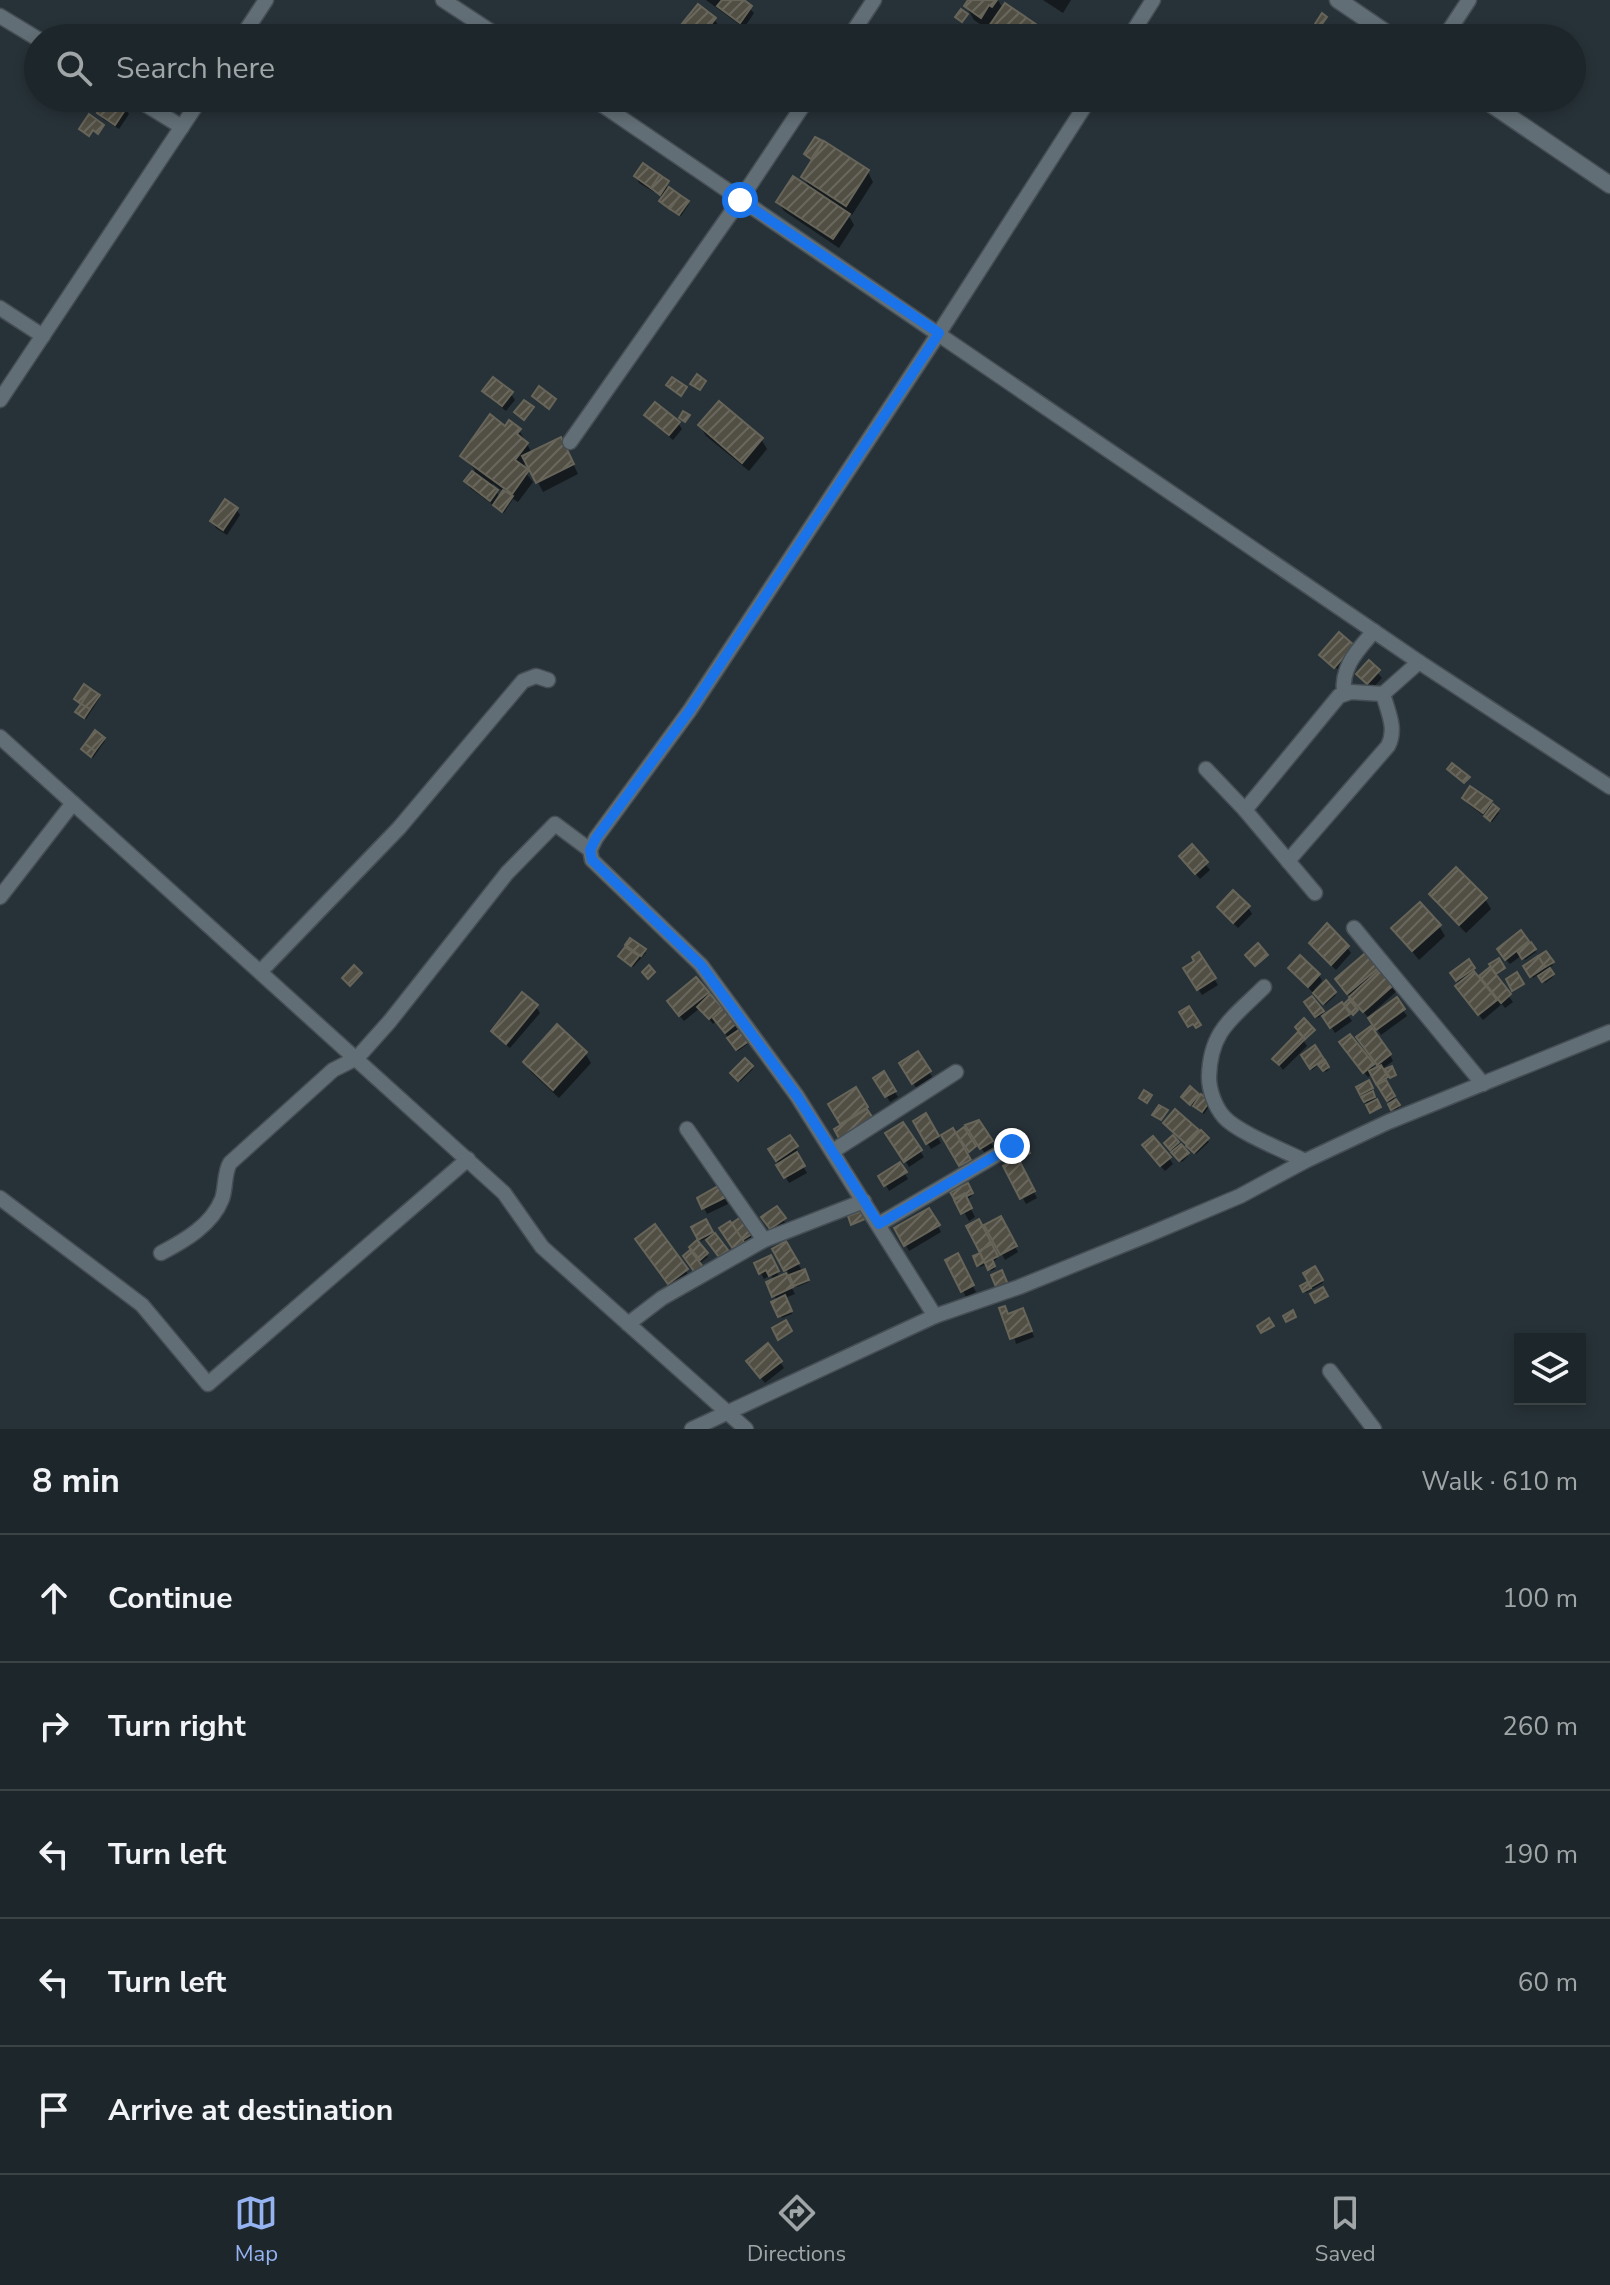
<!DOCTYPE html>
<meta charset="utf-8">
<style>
body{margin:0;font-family:"Nunito Sans",sans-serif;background:#252e32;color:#f1f3f6}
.controls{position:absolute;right:24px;bottom:24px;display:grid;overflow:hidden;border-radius:0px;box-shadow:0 4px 12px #0003}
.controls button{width:72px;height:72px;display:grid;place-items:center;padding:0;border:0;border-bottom:2px solid #3b4347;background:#1d262a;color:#f1f3f6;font:40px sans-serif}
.stop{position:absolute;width:24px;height:24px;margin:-18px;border:6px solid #1a73e8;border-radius:50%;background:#fff}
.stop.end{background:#1a73e8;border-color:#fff;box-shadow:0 2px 8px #0008}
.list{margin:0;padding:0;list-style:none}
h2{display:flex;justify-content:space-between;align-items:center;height:104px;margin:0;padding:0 32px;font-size:34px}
h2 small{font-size:26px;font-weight:400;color:#a0a5a8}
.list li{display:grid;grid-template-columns:52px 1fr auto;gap:24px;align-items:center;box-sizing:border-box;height:128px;padding:0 32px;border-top:2px solid #3b4347}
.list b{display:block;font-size:30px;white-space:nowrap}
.list em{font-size:26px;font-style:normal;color:#a0a5a8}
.icon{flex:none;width:44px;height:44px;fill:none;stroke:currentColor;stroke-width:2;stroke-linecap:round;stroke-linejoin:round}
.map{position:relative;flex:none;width:1610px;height:1429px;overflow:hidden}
.search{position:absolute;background:#1d262a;box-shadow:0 4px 12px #0003;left:24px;right:24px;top:24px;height:88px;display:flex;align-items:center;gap:20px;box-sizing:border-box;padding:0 28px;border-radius:44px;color:#a0a5a8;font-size:30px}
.sheet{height:744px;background:#1d262a}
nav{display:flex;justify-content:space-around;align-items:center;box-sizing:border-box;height:112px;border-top:2px solid #3b4347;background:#1d262a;font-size:22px;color:#a0a5a8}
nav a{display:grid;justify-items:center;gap:4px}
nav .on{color:#95b2f1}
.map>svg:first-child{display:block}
</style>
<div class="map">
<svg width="1610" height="1429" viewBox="0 0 1610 1429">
<defs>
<pattern id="building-hatch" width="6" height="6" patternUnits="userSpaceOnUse" patternTransform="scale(2)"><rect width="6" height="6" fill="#514e43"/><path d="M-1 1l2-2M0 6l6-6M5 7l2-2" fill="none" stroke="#6a675e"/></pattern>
</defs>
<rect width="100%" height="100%" fill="#273238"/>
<g fill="#0007" fill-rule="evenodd">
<path d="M706,0H741L754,13L744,28Z"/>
<path d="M970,0H998L1003,9L1039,28L1044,38H999L991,27L989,30L974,20L966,6Z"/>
<path d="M1043,0H1071L1063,13Z"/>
<path d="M714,19L718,25L708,38H683L679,31Z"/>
<path d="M109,98L125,108L129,114L119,129L103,119L99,113Z"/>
<path d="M821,143L868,172L873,182L852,215L846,211L854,225L839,248L784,211L778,202L811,190L803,177L814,161L806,154Z"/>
<path d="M636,177L667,182V188L689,204L681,216L663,204L664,198L639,183Z"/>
<path d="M485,391L511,394L515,400L506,411L488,397Z"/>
<path d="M647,415L678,423L682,429L673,440L650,421Z"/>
<path d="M700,426L761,439L767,449L749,471L706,436Z"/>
<path d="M506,429L519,430L532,453L566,449L578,474L543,492L527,461L522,468L533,482L518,502L513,499L504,513L470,488L466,481L475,470L462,456ZM492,483L504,492L500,498Z"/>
<path d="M236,509L240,515L227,535L216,528L212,521Z"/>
<path d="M1353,646L1340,671L1321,655Z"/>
<path d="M1369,663L1382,678L1372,689L1358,674Z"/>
<path d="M98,696L99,699L86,719L79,714L83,705Z"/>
<path d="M103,739L105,741L93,758L85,752Z"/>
<path d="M1464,798L1490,803L1499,813L1492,822L1468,804Z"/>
<path d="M1192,847L1210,870L1200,879L1185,862Z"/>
<path d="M1431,894L1485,899L1491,909L1466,933L1437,904Z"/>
<path d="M1248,907L1252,914L1238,928L1223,913Z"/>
<path d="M1439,926L1445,936L1419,960L1394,929Z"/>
<path d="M1521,933L1536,952L1525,960L1522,955L1510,964L1503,956Z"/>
<path d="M631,941L646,953L633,967L620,956Z"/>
<path d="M1347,947L1351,953L1336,970L1315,949Z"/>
<path d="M1369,953L1398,990L1368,1017L1341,986Z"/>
<path d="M1546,953L1553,965L1548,969L1553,977L1545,983L1539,974L1533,978L1526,967Z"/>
<path d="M1199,955L1218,985L1202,995L1185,969L1197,961Z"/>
<path d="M1469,962L1478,979L1489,970L1513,1002L1505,1008L1502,1004L1483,1020L1461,993L1460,985L1452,974Z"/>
<path d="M1290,969L1319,975L1322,981L1314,990L1336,995L1325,1005Z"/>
<path d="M707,993L735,1024L748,1044L738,1051L716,1021L713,1024L700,1008L684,1021L673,1008Z"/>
<path d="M1396,1000L1407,1016L1381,1035L1370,1019Z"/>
<path d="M1306,1003L1322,1012L1324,1016L1341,1005L1352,1021L1335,1033L1328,1022L1323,1014L1318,1018Z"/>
<path d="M536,1007L540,1013L510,1048L497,1037L493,1031Z"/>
<path d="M1303,1040L1307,1046L1283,1070L1275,1059Z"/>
<path d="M1362,1044L1390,1055L1393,1061L1378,1072H1382L1399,1108L1394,1111L1373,1073L1368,1077L1346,1049L1372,1065L1375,1070L1380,1067Z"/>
<path d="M1314,1048L1329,1070L1325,1072L1320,1064L1312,1070L1303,1056Z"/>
<path d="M585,1053L591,1063L559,1098L531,1072L525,1062Z"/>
<path d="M917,1054L933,1078L917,1089L901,1064Z"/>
<path d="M751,1067L753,1069L740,1082L734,1075Z"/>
<path d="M884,1074L898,1097L890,1102L876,1078Z"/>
<path d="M1369,1083L1378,1106L1370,1110L1359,1088Z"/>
<path d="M855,1090L875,1127L843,1126L831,1105Z"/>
<path d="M1198,1095L1210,1105L1204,1114L1185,1100Z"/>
<path d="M926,1116L941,1143L931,1149L915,1122Z"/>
<path d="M978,1122L994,1148L985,1154L968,1126Z"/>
<path d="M902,1124L924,1157L909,1167L888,1134Z"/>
<path d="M1165,1124L1197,1131L1209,1142L1196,1154Z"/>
<path d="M789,1137L799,1153L796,1155L807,1173L789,1183L771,1150Z"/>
<path d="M1173,1138L1188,1156L1182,1162L1167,1144Z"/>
<path d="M1148,1152L1169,1158L1173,1164L1165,1171Z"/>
<path d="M1017,1161L1037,1198L1026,1204L1006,1167Z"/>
<path d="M900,1165L908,1179L889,1191L881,1176Z"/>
<path d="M967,1185L972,1196L966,1200L975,1217L969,1221L953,1192Z"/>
<path d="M719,1188L728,1204L707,1214L699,1198Z"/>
<path d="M777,1209L787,1226L775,1234L764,1217Z"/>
<path d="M929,1210L941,1232L909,1251L897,1229Z"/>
<path d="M744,1217L757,1239L738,1254L722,1229Z"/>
<path d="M1000,1219L1018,1252L1005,1260L987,1226Z"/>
<path d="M705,1221L727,1254L721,1258L707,1238L701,1241L694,1228Z"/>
<path d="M978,1222L997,1259L992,1262L995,1269L991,1271L987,1264L980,1267L975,1257L982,1253Z"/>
<path d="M655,1227L692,1280L675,1293L643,1249Z"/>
<path d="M697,1243L708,1257L699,1264L685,1256Z"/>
<path d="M786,1244L809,1282L797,1287L791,1275L786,1277L795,1294L785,1298L792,1314L782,1318L774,1303L777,1301L768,1283L774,1281L771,1275L764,1279L756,1264L770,1257L780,1278L789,1274L775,1250Z"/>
<path d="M957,1256L976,1292L966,1297L948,1260Z"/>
<path d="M1315,1269L1323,1283L1306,1293L1302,1287L1311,1282Z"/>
<path d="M1009,1316L1026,1317L1034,1337L1016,1344Z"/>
<path d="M780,1362L784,1368L765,1383L752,1368Z"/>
</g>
<g fill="url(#building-hatch)" stroke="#676559" stroke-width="2">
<path d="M722,0H744L752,6L740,23L717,6Z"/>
<path d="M968,0H997L992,7L989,5L981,18L964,6Z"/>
<path d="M1005,3L1040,27L1033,38H1006L989,26Z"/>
<path d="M698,4L716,18L700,38H685L676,31Z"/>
<path d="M961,9L968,14L962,22L955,17Z"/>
<path d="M1322,13L1327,17L1320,27L1315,24Z"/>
<path d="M756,25L765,31L760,38L749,35Z"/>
<path d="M107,98H113L127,107L115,125L97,113Z"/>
<path d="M89,114L104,125L98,134L93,130L89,136L79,129Z"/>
<path d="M815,137L823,141L811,159L804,154Z"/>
<path d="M824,141L869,170L846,206L801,177Z"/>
<path d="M643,163L660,175L651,188L634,176Z"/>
<path d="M660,175L669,181L660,195L651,188Z"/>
<path d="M793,176L850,214L833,239L776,202Z"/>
<path d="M669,187L680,195L670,209L659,201Z"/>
<path d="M680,195L689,201L679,215L670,209Z"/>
<path d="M697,374L706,381L700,390L690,384Z"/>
<path d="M493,377L513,392L502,406L482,391Z"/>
<path d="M672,377L687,387L681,396L666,385Z"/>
<path d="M539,386L556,399L549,409L532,396Z"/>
<path d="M524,400L534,407L524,420L514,412Z"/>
<path d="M719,401L763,438L742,463L698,425Z"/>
<path d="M655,402L680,422L669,435L644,415Z"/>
<path d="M683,411L690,415L685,422L679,418Z"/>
<path d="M490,414L505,426L509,420L521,429L517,434L528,443L515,460L529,470L512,494L460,456Z"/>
<path d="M561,437L574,464L536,483L522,456Z"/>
<path d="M472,471L498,490L490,501L464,481Z"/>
<path d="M503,490L513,496L502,512L493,505Z"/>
<path d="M225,499L238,508L223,530L210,521Z"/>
<path d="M1339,632L1354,645L1334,668L1319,655Z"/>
<path d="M1369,660L1380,670L1367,684L1356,674Z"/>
<path d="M84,684L91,689L81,704L74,699Z"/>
<path d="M91,689L100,695L90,709L81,704Z"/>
<path d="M81,704L90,709L84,718L75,712Z"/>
<path d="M95,730L105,738L95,751L85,744Z"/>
<path d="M85,744L95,751L91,757L81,749Z"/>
<path d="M1452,763L1470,777L1464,783L1447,769Z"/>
<path d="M1470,786L1492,801L1483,813L1462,798Z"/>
<path d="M1493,804L1499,809L1490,821L1484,816Z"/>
<path d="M1192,844L1208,862L1195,874L1179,856Z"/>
<path d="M1456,867L1487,898L1459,925L1429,894Z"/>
<path d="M1233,890L1250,906L1233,923L1217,907Z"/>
<path d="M1420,902L1441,925L1412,951L1391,928Z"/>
<path d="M1327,923L1349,946L1331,965L1309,943Z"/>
<path d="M1521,930L1529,941L1505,960L1497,949Z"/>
<path d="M630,938L646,949L641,956L625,945Z"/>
<path d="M1531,942L1536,949L1522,959L1517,951Z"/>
<path d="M1258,943L1268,955L1255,966L1245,955Z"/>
<path d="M625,947L639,956L631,966L618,956Z"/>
<path d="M1369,950L1382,965L1347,994L1335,979Z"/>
<path d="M1546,951L1554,962L1545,967L1538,956Z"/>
<path d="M1199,952L1216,978L1197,990L1183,968L1194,961L1192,957Z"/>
<path d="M1300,955L1320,974L1308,987L1288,968Z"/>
<path d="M1538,956L1545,967L1530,977L1523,966Z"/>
<path d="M1499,958L1505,968L1496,974L1489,964Z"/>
<path d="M1469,959L1475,968L1456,981L1450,973Z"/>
<path d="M354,965L362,973L350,986L342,978Z"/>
<path d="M649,965L655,972L648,979L642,972Z"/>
<path d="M1382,967L1396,983L1363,1012L1349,997Z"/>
<path d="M1490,967L1511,994L1501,1003L1479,976Z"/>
<path d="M1550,968L1554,974L1542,982L1538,976Z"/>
<path d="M1474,971L1497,1000L1478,1015L1455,986Z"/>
<path d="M1517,972L1524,984L1512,991L1506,979Z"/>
<path d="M696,977L709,992L679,1016L667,1001Z"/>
<path d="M1326,980L1336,992L1323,1004L1313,993Z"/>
<path d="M522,992L538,1005L506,1044L491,1031Z"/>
<path d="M710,994L722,1007L709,1019L697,1007Z"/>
<path d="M1312,996L1324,1011L1315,1017L1304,1002Z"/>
<path d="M1397,997L1405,1009L1376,1030L1368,1018Z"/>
<path d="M1349,999L1358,1010L1353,1015L1344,1004Z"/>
<path d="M1342,1002L1350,1014L1330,1028L1322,1016Z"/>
<path d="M1189,1006L1201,1025L1196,1028L1193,1024L1188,1027L1179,1012Z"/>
<path d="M724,1008L737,1023L725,1033L713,1018Z"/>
<path d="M1304,1018L1315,1030L1305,1039L1295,1027Z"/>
<path d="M557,1024L587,1052L553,1090L523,1062Z"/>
<path d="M1371,1026L1391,1054L1377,1065L1356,1037Z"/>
<path d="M740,1029L749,1041L736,1050L727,1038Z"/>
<path d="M1298,1032L1305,1039L1279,1065L1272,1059Z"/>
<path d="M1350,1034L1374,1064L1363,1073L1339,1042Z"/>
<path d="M1315,1045L1324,1059L1310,1069L1301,1055Z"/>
<path d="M918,1051L931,1071L912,1084L899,1063Z"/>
<path d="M745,1058L753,1066L738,1081L730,1073Z"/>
<path d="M1325,1060L1329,1067L1323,1071L1318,1065Z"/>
<path d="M1381,1065L1388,1077L1376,1084L1369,1071Z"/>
<path d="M1392,1066L1396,1075L1390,1078L1385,1069Z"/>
<path d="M884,1071L896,1091L885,1097L873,1078Z"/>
<path d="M1369,1080L1373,1088L1360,1095L1356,1087Z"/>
<path d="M1386,1080L1395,1096L1387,1101L1377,1085Z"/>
<path d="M1190,1086L1199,1094L1190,1105L1181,1097Z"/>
<path d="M856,1087L868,1107L840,1124L828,1104Z"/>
<path d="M1144,1090L1152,1095L1147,1103L1139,1098Z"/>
<path d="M1373,1091L1375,1097L1364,1102L1361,1097Z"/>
<path d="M1201,1094L1210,1101L1202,1112L1193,1106Z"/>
<path d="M1377,1099L1381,1107L1370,1113L1366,1105Z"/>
<path d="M1396,1099L1400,1105L1391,1110L1388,1104Z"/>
<path d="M1159,1105L1168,1110L1161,1120L1152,1115Z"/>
<path d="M867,1109L874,1120L840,1140L834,1129Z"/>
<path d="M1175,1109L1199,1130L1186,1144L1163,1123Z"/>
<path d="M926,1113L939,1136L926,1144L913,1121Z"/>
<path d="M979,1120L993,1141L980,1149L965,1125Z"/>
<path d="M903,1122L922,1150L904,1162L885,1133Z"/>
<path d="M964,1127L976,1146L969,1152L956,1133Z"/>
<path d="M953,1128L971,1160L959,1166L941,1135Z"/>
<path d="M1201,1130L1209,1138L1194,1153L1186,1146Z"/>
<path d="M790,1135L798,1146L776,1161L768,1149Z"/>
<path d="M1173,1135L1179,1142L1170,1150L1164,1143Z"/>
<path d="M1153,1136L1171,1157L1160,1166L1142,1145Z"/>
<path d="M1024,1142L1030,1153L1022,1157L1016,1147Z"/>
<path d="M1181,1144L1189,1153L1179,1161L1171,1152Z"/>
<path d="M797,1152L805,1166L784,1178L776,1165Z"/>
<path d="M1018,1158L1035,1191L1020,1199L1003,1166Z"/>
<path d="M900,1162L907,1172L884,1186L878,1176Z"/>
<path d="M968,1183L973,1193L967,1196L965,1193L954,1199L950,1192Z"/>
<path d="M720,1185L726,1197L702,1209L697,1198Z"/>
<path d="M965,1194L972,1208L961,1214L954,1200Z"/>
<path d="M777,1206L786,1218L770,1229L761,1217Z"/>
<path d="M929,1208L940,1225L904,1246L894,1228Z"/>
<path d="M862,1211L865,1219L851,1225L848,1216Z"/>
<path d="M744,1215L755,1232L742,1240L732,1223Z"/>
<path d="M1001,1216L1017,1246L1000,1255L984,1225Z"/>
<path d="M706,1219L713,1232L698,1240L691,1227Z"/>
<path d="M979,1219L992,1244L979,1251L966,1226Z"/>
<path d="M730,1221L744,1242L733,1249L719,1228Z"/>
<path d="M655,1224L688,1269L668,1284L635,1239Z"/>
<path d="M715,1233L728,1250L719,1257L706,1240Z"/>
<path d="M697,1240L708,1253L700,1260L689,1247Z"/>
<path d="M786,1241L799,1263L784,1271L772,1249Z"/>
<path d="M992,1244L998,1256L985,1263L979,1251Z"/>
<path d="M690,1250L704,1268L696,1274L683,1256Z"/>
<path d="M958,1253L974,1285L961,1292L945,1260Z"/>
<path d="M980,1253L984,1262L977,1266L973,1256Z"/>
<path d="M771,1255L779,1271L769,1276L766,1270L759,1274L754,1263Z"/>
<path d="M992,1259L995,1266L988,1270L985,1263Z"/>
<path d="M1315,1266L1323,1280L1311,1287L1303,1273Z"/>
<path d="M805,1269L809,1280L794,1286L789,1275Z"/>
<path d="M1002,1270L1009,1287L998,1292L991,1275Z"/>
<path d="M786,1273L793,1287L772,1297L766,1282Z"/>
<path d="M1307,1282L1311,1288L1303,1292L1300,1286Z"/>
<path d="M1323,1287L1328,1296L1315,1303L1310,1294Z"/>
<path d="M785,1295L792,1311L778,1317L771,1302Z"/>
<path d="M1005,1306L1008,1314L1023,1308L1032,1331L1010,1339L999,1308Z"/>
<path d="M1293,1310L1296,1317L1286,1322L1283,1316Z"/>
<path d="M1269,1318L1274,1326L1261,1333L1257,1326Z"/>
<path d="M786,1320L792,1331L778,1340L772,1328Z"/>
<path d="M768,1343L782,1361L760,1378L746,1361Z"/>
</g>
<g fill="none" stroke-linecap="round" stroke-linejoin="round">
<defs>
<g id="minor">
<path d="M443,0L501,38"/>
<path d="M0,16L38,39"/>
<path d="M241,38L266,0"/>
<path d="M849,38L874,0"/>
<path d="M1129,38L1153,0"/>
<path d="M1444,38L1469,0"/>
<path d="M135,98L182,127"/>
<path d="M592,98L1419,662L1610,787"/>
<path d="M0,308L43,336"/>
<path d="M0,400L201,98"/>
<path d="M570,442L740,200L808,98"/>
<path d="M1344,693C1341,666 1358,650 1374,631"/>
<path d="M0,737L504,1193L542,1247L746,1429"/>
<path d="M1206,769L1245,810"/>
<path d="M1288,861L1388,746C1397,729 1388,712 1383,694"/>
<path d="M1315,893L1245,810L1339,696L1351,692L1383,694L1419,662"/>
<path d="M0,897L73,803"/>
<path d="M1354,928L1483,1084"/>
<path d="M261,971L399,828L523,681L536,676L548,680"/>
<path d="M1264,987C1233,1018 1210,1030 1209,1077C1209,1090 1215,1107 1224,1117C1237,1132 1285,1151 1305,1161"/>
<path d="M687,1129L764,1240"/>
<path d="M833,1151L956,1072"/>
<path d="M0,1198L142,1305L208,1384L468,1159"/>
<path d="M879,1224L1012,1146"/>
<path d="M161,1253C184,1241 212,1225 222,1199C226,1188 224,1173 230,1163L333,1070L357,1058L390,1021L507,873L555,824L590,850"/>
<path d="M935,1316L797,1096L701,965L592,860L590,850L596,838L690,710L939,333L1090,98"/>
<path d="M628,1324L662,1298L764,1240L864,1201"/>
<path d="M1330,1371L1374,1429"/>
<path d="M692,1429L935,1316L1019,1287L1150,1234L1240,1196L1305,1161L1388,1122L1610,1032"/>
</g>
<g id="tertiary">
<path d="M1338,0L1394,38"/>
<path d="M1482,98L1610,185"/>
</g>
</defs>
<use href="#minor" stroke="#454e54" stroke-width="17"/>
<use href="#tertiary" stroke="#454e54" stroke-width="19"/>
<use href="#minor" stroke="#626e75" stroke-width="14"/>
<use href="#tertiary" stroke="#626e75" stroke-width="16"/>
</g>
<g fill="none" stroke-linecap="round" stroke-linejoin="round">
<path stroke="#1a73e8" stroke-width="10" d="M740,200L939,333L690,710L596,838L590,850L592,860L701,965L797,1096L879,1224L1012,1146"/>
</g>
</svg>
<div class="controls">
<button><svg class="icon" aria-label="layers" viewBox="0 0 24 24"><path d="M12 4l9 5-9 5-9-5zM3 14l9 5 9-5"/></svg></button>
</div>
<div class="stop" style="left:740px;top:200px"></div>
<div class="stop end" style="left:1012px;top:1146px"></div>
<div class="search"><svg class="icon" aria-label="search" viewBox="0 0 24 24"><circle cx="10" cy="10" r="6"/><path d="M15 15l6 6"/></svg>Search here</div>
</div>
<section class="sheet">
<h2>8 min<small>Walk · 610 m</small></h2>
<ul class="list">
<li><svg class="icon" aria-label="ahead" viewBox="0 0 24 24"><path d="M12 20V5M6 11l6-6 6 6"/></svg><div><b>Continue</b></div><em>100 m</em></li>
<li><svg class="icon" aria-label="right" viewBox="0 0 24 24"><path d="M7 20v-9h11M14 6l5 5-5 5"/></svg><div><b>Turn right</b></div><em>260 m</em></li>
<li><svg class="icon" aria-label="left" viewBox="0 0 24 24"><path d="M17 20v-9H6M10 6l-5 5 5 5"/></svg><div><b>Turn left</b></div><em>190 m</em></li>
<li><svg class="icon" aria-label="left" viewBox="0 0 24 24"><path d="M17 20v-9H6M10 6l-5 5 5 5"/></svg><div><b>Turn left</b></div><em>60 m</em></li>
<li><svg class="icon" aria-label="arrive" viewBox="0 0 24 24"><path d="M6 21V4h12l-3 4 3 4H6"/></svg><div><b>Arrive at destination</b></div></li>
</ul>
</section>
<nav>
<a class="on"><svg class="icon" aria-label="map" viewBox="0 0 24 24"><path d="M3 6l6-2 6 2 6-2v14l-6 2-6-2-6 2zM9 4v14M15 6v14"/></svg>Map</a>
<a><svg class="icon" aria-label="directions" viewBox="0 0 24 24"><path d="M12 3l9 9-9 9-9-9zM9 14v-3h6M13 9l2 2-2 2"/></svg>Directions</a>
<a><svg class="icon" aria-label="saved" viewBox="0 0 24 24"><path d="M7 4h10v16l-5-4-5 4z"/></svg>Saved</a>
</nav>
